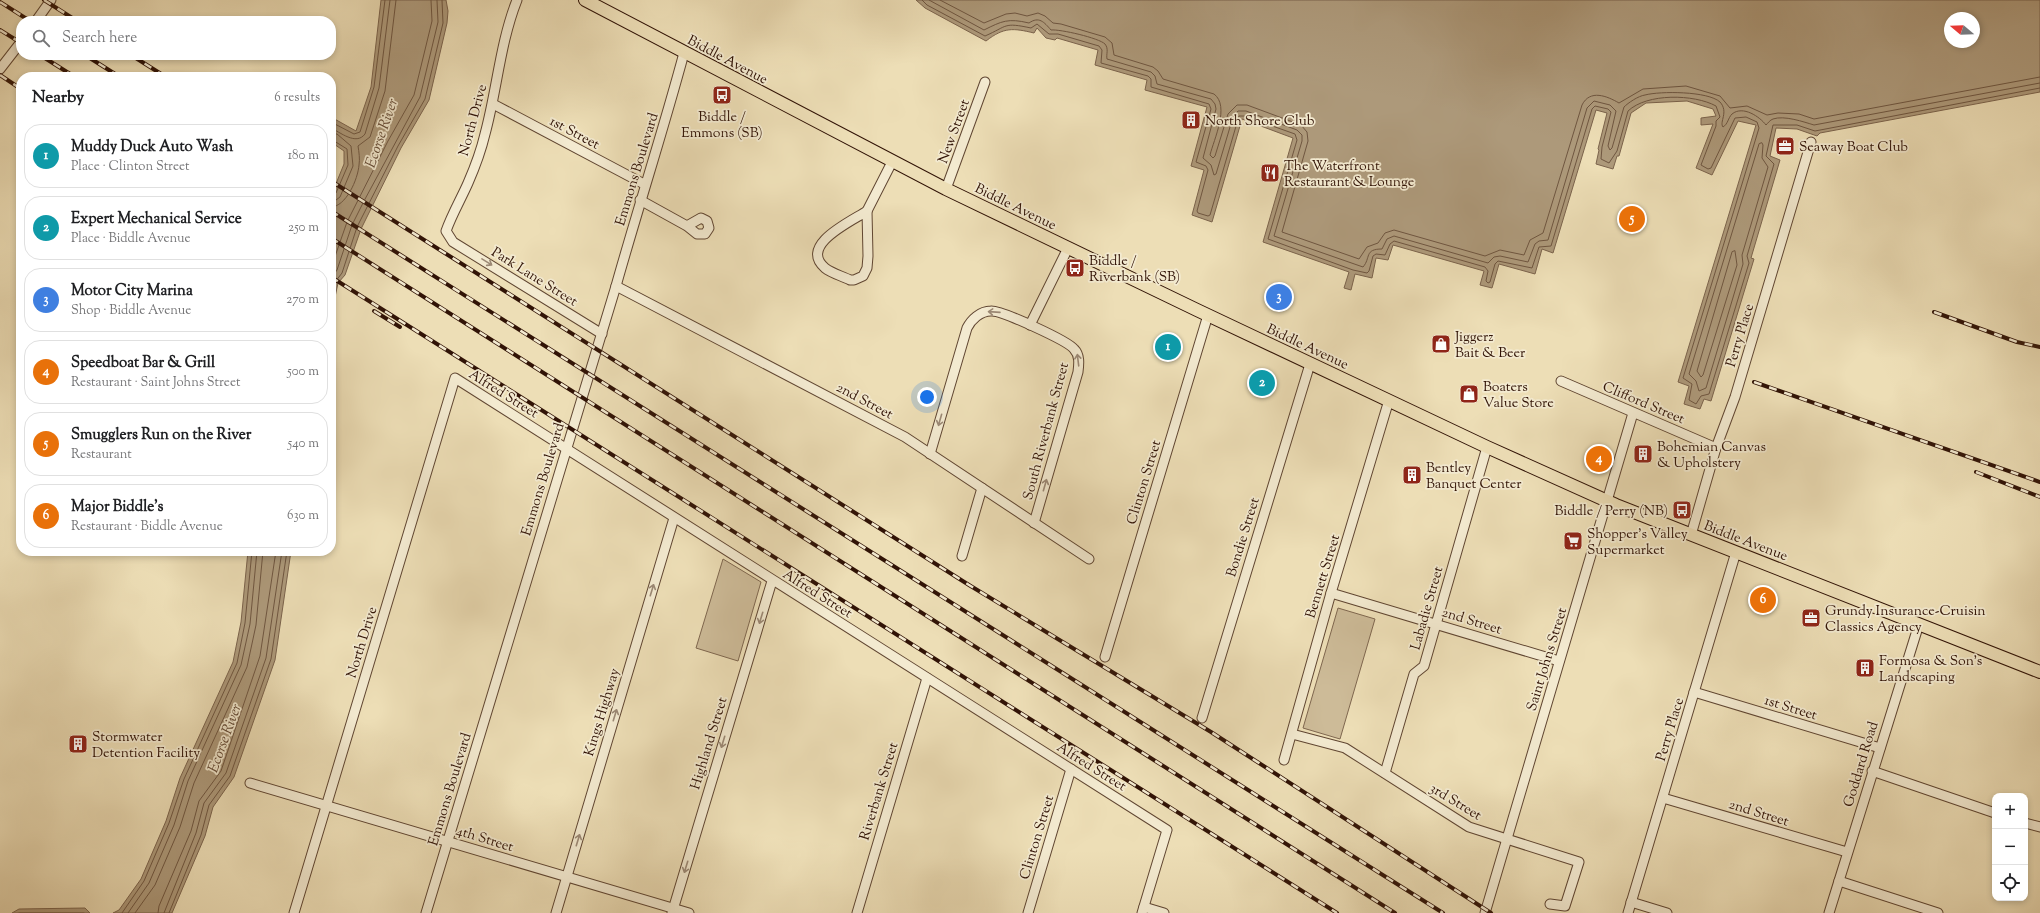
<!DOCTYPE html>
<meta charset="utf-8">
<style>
body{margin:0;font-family:"Sorts Mill Goudy",serif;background:#f6f6f6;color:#202124}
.controls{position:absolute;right:12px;bottom:12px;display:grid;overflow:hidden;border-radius:8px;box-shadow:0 2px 6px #0003}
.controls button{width:36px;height:36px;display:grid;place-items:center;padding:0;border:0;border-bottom:1px solid #e0e0e0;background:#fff;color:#202124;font:20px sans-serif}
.compass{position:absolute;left:1944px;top:12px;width:36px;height:36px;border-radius:50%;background:#fff;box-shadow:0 2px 6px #0003;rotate:289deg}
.you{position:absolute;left:927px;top:397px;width:14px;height:14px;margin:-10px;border:3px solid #fff;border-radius:50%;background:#1a73e8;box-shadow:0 0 0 6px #1a73e833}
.badge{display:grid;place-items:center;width:26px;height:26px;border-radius:50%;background:#0b8043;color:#fff;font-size:13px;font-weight:700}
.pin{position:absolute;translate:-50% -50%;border:2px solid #fff;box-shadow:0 1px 4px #0006}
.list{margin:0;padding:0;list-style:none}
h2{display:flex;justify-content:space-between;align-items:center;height:52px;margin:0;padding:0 16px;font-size:17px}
h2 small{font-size:13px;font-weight:400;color:#757577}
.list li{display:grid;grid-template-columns:26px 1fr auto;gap:12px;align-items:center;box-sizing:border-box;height:64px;margin:0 8px 8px;padding:0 8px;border:1px solid #e0e0e0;border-radius:16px}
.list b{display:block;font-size:15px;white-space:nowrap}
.list p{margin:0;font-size:13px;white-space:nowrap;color:#757577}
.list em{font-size:13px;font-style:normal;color:#757577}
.icon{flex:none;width:22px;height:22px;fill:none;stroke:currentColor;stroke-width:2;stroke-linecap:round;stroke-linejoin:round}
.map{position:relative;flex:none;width:2040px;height:913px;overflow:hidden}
.search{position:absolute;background:#fff;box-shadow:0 2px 6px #0003;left:16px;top:16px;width:320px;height:44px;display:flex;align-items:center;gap:10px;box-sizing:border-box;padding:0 14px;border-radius:16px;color:#757577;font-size:15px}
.panel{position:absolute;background:#fff;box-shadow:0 2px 6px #0003;left:16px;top:72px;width:320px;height:484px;border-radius:16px}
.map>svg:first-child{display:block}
</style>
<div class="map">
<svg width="2040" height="913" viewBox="0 0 2040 913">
<rect width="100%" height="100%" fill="#eddeb6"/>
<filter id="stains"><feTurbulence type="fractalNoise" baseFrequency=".005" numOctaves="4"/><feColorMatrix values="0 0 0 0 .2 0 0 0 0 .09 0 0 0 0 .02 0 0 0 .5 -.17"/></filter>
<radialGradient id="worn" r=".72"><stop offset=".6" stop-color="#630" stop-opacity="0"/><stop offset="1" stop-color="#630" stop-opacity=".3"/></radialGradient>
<g fill="#cdbb98" stroke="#7f674f">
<path d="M723,559L761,582L738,661L696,648Z"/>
<path d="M1338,608L1375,619L1340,739L1303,728Z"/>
</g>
<g fill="#ad997a" stroke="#7b634c" fill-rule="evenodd">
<path d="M381,0H446L448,11L447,23L429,100L401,148L361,229L345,275L338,283L331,316V196L344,164V151L331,142V117L356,131L371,87Z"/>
<path d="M916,0H2040V92L1820,133L1817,136L1797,129L1776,128L1770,156L1780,160L1751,258L1754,259L1711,401L1704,399L1700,409L1684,404L1689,386L1678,382L1756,125L1738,121L1712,175L1696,168L1713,124L1701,125V118L1716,116L1713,109L1687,101L1646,103L1631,113L1619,156H1617L1613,169L1596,164L1599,150L1598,149L1607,113L1596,110L1553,253L1542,249L1535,274L1499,264L1492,288L1480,285L1484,271L1393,245L1388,260L1376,258L1372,278L1355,274L1351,290L1344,288L1349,272L1263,242L1293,138L1242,119L1212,222L1192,215L1204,170L1191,166L1207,107L1145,90L1147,80L1095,65L1098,50L1057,38L1055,40L1046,38L1037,28L1034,33C1013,28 1004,27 986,41L925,8ZM1950,18H1974V42H1950Z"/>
<path d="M248,551H291L275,660L234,777L213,807L205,836L172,913H113L119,910L141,879L166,821L180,778L233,662L241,622Z"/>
<path d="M85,908L90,913H12L19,909Z"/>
</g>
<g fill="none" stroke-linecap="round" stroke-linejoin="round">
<g stroke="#6f5640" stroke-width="1">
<path d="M922,0L927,5L985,36C1008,26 1003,22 1031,28L1037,24L1049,34H1058L1099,46L1102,50L1101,63L1148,76L1151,79V87L1209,104L1211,109L1196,162L1206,166L1208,170L1197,211L1198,213L1208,216L1210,215L1239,116H1244L1295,134L1297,140L1268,239L1353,270L1367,273L1369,271L1373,256L1376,254L1385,255L1390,244L1394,241L1485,267L1488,271L1486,281L1488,283L1490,282L1495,264L1498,261L1532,268L1539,247L1551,246L1592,109L1595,106L1608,109L1611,112L1602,147L1601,159L1609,163L1617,151L1628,111C1647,93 1694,94 1716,106L1720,117L1716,121V126L1701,165L1708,169L1711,168L1735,118L1746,117L1757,122L1759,128L1683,378L1692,384L1689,400L1696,404L1701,396L1709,394L1749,263L1747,256L1774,164L1766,156L1773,125H1797L1815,131L2040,88"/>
<path d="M929,0L984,30C1002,21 1008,18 1029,23C1039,16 1044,22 1051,30C1060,29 1099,38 1105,44C1109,49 1106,54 1107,59L1151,72L1155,76L1157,84L1211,99L1215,104L1216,109L1203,158L1211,165L1214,175L1216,174L1233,117L1238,111H1246L1297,130L1302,135V141L1274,236L1363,267C1371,258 1364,249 1382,249L1387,239L1394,236L1488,263L1494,257L1500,256L1528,262L1535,244L1539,241L1548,240L1587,108L1594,101L1610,105L1616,111L1608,146L1610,150L1612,148L1624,107C1628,103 1638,96 1645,95C1660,91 1708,91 1720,102C1729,112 1719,122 1723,127C1728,124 1728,118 1732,114C1743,105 1760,117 1766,125C1768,123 1770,120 1773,119C1784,115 1804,122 1814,125L2040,83"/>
<path d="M940,0L984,23L1006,14L1015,13L1027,16L1038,13L1045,16L1053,23L1061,24L1105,37L1112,43L1114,55L1153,67L1158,71L1163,79L1214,94C1230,106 1214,139 1210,155L1213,158L1215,156L1228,114L1237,105H1247L1301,125L1307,132L1308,141L1282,232L1359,259L1367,247L1378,243L1385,233L1394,230L1485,256L1500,250L1524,255L1530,240L1543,233L1582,105C1590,89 1607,96 1619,103L1643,89L1686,86L1720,96L1730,108L1747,106L1767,115L1778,113L1799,114L1814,119L2040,77"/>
<path d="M331,122L354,134L360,132L374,87L385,0"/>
<path d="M331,128C340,132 356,146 365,134L379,88L390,0"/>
<path d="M331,134H337L351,146L353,166L340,197L336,200L331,201"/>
<path d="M331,139L347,149L348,165L336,193L331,196"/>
<path d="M1762,143L1763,145L1762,158L1768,167L1742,255L1743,264L1706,388L1699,391L1696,381L1689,374L1759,144Z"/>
<path d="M331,207C346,207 358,179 359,165C360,159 359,152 358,146L370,137L385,91L396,0"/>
<path d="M1735,251L1737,265L1703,375L1701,377L1697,371L1732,252Z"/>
<path d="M331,268L347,222L388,141L414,95L432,21L431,0"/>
<path d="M331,278L337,270L352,225L364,201L420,97L438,22L437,0"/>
<path d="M331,297L335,282L342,273L357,227L398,146L425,99L443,23L442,0"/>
<path d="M19,913H84"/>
<path d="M122,913L144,881L169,823L184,779L237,663L245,623L252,551"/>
<path d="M128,913L149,883L174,825L188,781L241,665L250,624L257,551"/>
<path d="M135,913L155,885L180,827L194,783L247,667L256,625L263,551"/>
<path d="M158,913L159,906L191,831L199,801L221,771L260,656L276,551"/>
<path d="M164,913L196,833L204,803L226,773L266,658L282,551"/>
<path d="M169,913L201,835L209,805L230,776L271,659L287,551"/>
</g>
<defs>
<g id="minor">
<path d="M517,0C500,43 497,90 485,134C481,151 475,167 468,183C461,199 452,214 446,231L453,242L602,334"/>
<path d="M36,21L51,0"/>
<path d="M0,69L21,42"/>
<path d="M493,104L644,184"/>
<path d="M946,189L985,82"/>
<path d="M640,200L687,226L697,234H705L709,228L707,221L701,218L687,226"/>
<path d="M867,211L868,256L867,268L863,276L854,280H850C842,276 831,273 825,268C798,245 852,221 867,211Z"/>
<path d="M867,211L892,162"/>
<path d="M616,286L905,437L1089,559"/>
<path d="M1030,325L1068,248"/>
<path d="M1561,381L1716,448"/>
<path d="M930,454L967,328C971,320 980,311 991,311C1001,310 1068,341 1074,349C1080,355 1079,364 1078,372L1034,523"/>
<path d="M1691,535L1716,448L1735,397L1811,142"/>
<path d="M962,556L982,488"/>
<path d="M1331,593L1559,661"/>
<path d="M1105,657L1208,315"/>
<path d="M1694,692L1880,748"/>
<path d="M1202,718L1310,364"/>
<path d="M1292,734L1345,748L1469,827L1579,862L1565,906L1550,904"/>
<path d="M1284,760L1331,593L1389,400"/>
<path d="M1872,771L1995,813"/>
<path d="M1385,773L1414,674L1424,666L1487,447"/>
<path d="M250,783L689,913"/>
<path d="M1663,798L1847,852"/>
<path d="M2025,823L2040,827"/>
<path d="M1839,881L1938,913"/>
<path d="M1631,902L1667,913"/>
<path d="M1144,907L1164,913"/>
<path d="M294,913L455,378L1167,830L1142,913"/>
<path d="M426,913L616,286C638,208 663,131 684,53"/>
<path d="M556,913L674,518"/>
<path d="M672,913L772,581"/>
<path d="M857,913L927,678"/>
<path d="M1028,913L1071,769"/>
<path d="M1485,913L1633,413"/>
<path d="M1628,913L1736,552"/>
<path d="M1829,913L1919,624"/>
</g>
<path id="major" d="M585,0L946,189L1197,310L1487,447L1616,505L2040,672"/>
</defs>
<use href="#minor" stroke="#604632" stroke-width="11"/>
<use href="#major" stroke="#311306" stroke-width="14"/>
<use href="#minor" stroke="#f3ead0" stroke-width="9"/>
<use href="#major" stroke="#eddeb6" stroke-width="12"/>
<defs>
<g id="rail">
<path d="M44,0L77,21"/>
<path d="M0,2L30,21"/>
<path d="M0,30L21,43"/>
<path d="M40,55L75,77"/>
<path d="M85,55L120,77"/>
<path d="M131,55L166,77"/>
<path d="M0,75L21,89"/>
<path d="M331,181L969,585L1211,732L1491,913"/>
<path d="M331,211L1443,913"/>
<path d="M331,238L1395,913"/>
<path d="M331,277L1337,913"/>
<path d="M374,311L400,327"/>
<path d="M1934,312L2017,342L2040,347"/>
<path d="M1754,382L2040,482"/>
<path d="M1976,472L2040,497"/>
</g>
</defs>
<use href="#rail" stroke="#311306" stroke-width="4"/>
<use href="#rail" stroke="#f3ead0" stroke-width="2.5" stroke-dasharray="8" stroke-linecap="butt"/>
</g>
<defs><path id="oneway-shaft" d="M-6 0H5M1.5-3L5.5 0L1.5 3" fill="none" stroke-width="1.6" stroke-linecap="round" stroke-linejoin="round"/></defs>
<g stroke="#9c8975">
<use href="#oneway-shaft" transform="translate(487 262) rotate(32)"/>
<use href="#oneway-shaft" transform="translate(994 312) rotate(-176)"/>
<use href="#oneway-shaft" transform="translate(1078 360) rotate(-97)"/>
<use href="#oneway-shaft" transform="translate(940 420) rotate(106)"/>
<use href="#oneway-shaft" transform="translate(1045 485) rotate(-74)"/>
<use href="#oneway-shaft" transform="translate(652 590) rotate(-73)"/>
<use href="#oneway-shaft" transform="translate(761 618) rotate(107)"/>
<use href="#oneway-shaft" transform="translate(615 715) rotate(-73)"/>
<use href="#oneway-shaft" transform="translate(723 742) rotate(107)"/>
<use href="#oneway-shaft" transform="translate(578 840) rotate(-73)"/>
<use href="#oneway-shaft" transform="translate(686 867) rotate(107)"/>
</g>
<defs>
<symbol id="bus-square" viewBox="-11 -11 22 22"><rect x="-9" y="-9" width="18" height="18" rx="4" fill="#8f2418" stroke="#f3ead0"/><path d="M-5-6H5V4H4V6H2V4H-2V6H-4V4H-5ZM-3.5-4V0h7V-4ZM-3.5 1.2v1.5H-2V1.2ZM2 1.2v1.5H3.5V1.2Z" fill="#fff"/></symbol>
<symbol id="building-square" viewBox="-11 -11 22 22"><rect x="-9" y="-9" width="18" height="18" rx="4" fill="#8f2418" stroke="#f3ead0"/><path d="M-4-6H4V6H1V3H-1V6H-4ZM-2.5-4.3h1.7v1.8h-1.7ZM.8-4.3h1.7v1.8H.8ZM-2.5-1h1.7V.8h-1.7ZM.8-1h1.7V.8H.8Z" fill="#fff"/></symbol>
<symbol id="office-square" viewBox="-11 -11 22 22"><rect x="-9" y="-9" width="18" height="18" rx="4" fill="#8f2418" stroke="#f3ead0"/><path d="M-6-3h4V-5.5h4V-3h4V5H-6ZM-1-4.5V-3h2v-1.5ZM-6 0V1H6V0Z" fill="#fff"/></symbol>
<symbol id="restaurant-square" viewBox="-11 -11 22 22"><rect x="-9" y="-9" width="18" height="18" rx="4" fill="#8f2418" stroke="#f3ead0"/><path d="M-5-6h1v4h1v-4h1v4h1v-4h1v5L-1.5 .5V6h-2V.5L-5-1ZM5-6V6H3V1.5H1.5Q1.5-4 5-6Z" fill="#fff"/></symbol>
<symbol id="shop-square" viewBox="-11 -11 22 22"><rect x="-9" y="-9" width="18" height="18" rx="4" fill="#8f2418" stroke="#f3ead0"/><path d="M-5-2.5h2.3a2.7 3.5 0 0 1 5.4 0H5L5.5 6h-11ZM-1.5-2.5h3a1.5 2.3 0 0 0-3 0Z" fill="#fff"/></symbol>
<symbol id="supermarket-square" viewBox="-11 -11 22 22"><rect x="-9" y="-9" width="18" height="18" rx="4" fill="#8f2418" stroke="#f3ead0"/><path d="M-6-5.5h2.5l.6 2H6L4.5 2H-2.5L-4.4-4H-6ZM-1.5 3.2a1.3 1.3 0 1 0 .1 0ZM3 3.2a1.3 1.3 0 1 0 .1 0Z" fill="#fff"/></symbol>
</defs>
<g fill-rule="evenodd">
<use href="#bus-square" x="711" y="84" width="22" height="22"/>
<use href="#building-square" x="1180" y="109" width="22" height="22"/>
<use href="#office-square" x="1774" y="135" width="22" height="22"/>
<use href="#restaurant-square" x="1259" y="162" width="22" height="22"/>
<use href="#bus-square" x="1064" y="257" width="22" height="22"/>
<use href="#shop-square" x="1430" y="333" width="22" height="22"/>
<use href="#shop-square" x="1458" y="383" width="22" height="22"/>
<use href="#building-square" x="1632" y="443" width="22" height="22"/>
<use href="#building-square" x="1401" y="464" width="22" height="22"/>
<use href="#bus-square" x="1671" y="499" width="22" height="22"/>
<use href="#supermarket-square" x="1562" y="530" width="22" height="22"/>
<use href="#office-square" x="1800" y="607" width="22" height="22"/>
<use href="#building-square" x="1854" y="657" width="22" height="22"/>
<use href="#building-square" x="67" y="733" width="22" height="22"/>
</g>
<g text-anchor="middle" stroke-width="3.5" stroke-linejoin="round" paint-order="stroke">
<g font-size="14" fill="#311306" stroke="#f3ead0">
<text transform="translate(728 59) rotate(28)" y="5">Biddle Avenue</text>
<text transform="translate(472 120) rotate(-75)" y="5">North Drive</text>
<text transform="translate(953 131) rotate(-70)" y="5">New Street</text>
<text transform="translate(575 132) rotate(28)" y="5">1st Street</text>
<text transform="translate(636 169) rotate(-73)" y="5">Emmons Boulevard</text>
<text transform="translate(1016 206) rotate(26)" y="5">Biddle Avenue</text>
<text transform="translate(535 276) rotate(32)" y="5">Park Lane Street</text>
<text transform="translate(1739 335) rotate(-73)" y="5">Perry Place</text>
<text transform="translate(1308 346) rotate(25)" y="5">Biddle Avenue</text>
<text transform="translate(504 393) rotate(32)" y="5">Alfred Street</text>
<text transform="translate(865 400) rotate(28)" y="5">2nd Street</text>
<text transform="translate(1644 402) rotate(23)" y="5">Clifford Street</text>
<text transform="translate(1045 431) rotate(-75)" y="5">South Riverbank Street</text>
<text transform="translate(542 479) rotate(-73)" y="5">Emmons Boulevard</text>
<text transform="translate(1143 482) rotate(-73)" y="5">Clinton Street</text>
<text transform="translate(1242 537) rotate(-73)" y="5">Bondie Street</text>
<text transform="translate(1746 540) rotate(21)" y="5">Biddle Avenue</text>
<text transform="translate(1322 576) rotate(-73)" y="5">Bennett Street</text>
<text transform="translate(818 593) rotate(32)" y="5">Alfred Street</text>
<text transform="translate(1426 608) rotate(-74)" y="5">Labadie Street</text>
<text transform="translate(1472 620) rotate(17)" y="5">2nd Street</text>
<text transform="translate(361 642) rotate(-73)" y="5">North Drive</text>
<text transform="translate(1546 659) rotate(-73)" y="5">Saint Johns Street</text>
<text transform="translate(1791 707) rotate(17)" y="5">1st Street</text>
<text transform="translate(601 712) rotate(-73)" y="5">Kings Highway</text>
<text transform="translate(1669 729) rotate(-73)" y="5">Perry Place</text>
<text transform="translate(708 743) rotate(-73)" y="5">Highland Street</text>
<text transform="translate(1860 764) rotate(-73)" y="5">Goddard Road</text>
<text transform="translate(1092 766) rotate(32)" y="5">Alfred Street</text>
<text transform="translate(449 789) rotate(-73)" y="5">Emmons Boulevard</text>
<text transform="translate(878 791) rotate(-73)" y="5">Riverbank Street</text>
<text transform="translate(1456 801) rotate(31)" y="5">3rd Street</text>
<text transform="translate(1759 812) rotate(17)" y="5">2nd Street</text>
<text transform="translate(1036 837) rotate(-73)" y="5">Clinton Street</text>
<text transform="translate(485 838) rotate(17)" y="5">4th Street</text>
</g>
<g font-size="14" fill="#311306" stroke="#f3ead0" text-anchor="start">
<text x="722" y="121" text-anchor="middle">Biddle /<tspan x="722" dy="16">Emmons (SB)</tspan></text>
<text x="1205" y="125">North Shore Club</text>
<text x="1799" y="151">Seaway Boat Club</text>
<text x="1284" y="170">The Waterfront<tspan x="1284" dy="16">Restaurant &amp; Lounge</tspan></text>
<text x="1089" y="265">Biddle /<tspan x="1089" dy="16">Riverbank (SB)</tspan></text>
<text x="1455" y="341">Jiggerz<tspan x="1455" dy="16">Bait &amp; Beer</tspan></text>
<text x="1483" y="391">Boaters<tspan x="1483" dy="16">Value Store</tspan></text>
<text x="1657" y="451">Bohemian Canvas<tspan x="1657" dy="16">&amp; Upholstery</tspan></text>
<text x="1426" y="472">Bentley<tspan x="1426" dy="16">Banquet Center</tspan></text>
<text x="1668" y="515" text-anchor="end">Biddle / Perry (NB)</text>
<text x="1587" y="538">Shopper's Valley<tspan x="1587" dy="16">Supermarket</tspan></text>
<text x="1825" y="615">Grundy Insurance-Cruisin<tspan x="1825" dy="16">Classics Agency</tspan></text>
<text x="1879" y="665">Formosa &amp; Son's<tspan x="1879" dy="16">Landscaping</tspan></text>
<text x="92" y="741">Stormwater<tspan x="92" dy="16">Detention Facility</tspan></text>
</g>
<g font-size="15" font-style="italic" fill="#634934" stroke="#f3ead0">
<text transform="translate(381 133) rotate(-71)" y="5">Ecorse River</text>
<text transform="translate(224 738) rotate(-70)" y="5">Ecorse River</text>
</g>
</g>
<rect width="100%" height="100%" filter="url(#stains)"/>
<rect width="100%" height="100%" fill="url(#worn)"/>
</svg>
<div class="controls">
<button>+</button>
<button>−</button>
<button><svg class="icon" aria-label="locate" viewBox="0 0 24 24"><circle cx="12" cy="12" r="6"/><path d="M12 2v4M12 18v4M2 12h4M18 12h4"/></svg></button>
</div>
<svg class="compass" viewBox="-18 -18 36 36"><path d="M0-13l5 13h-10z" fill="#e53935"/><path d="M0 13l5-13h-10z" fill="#757577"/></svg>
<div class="you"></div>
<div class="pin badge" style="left:1168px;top:347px;background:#0f9aa8">1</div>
<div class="pin badge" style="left:1262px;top:383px;background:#0f9aa8">2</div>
<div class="pin badge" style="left:1279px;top:297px;background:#3f7fe0">3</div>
<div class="pin badge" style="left:1599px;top:459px;background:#e8710a">4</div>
<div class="pin badge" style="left:1632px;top:219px;background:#e8710a">5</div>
<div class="pin badge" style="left:1763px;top:600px;background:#e8710a">6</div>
<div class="search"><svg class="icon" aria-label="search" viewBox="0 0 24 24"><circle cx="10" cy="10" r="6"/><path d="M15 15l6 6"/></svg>Search here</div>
<section class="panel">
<h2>Nearby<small>6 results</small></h2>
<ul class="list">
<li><span class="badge" style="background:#0f9aa8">1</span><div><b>Muddy Duck Auto Wash</b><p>Place · Clinton Street</p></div><em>180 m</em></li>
<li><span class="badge" style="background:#0f9aa8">2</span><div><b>Expert Mechanical Service</b><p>Place · Biddle Avenue</p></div><em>250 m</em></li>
<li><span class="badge" style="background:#3f7fe0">3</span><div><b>Motor City Marina</b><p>Shop · Biddle Avenue</p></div><em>270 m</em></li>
<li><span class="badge" style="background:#e8710a">4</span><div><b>Speedboat Bar &amp; Grill</b><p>Restaurant · Saint Johns Street</p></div><em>500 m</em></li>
<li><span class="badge" style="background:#e8710a">5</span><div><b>Smugglers Run on the River</b><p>Restaurant</p></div><em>540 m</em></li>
<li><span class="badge" style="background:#e8710a">6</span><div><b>Major Biddle's</b><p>Restaurant · Biddle Avenue</p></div><em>630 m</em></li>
</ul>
</section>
</div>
